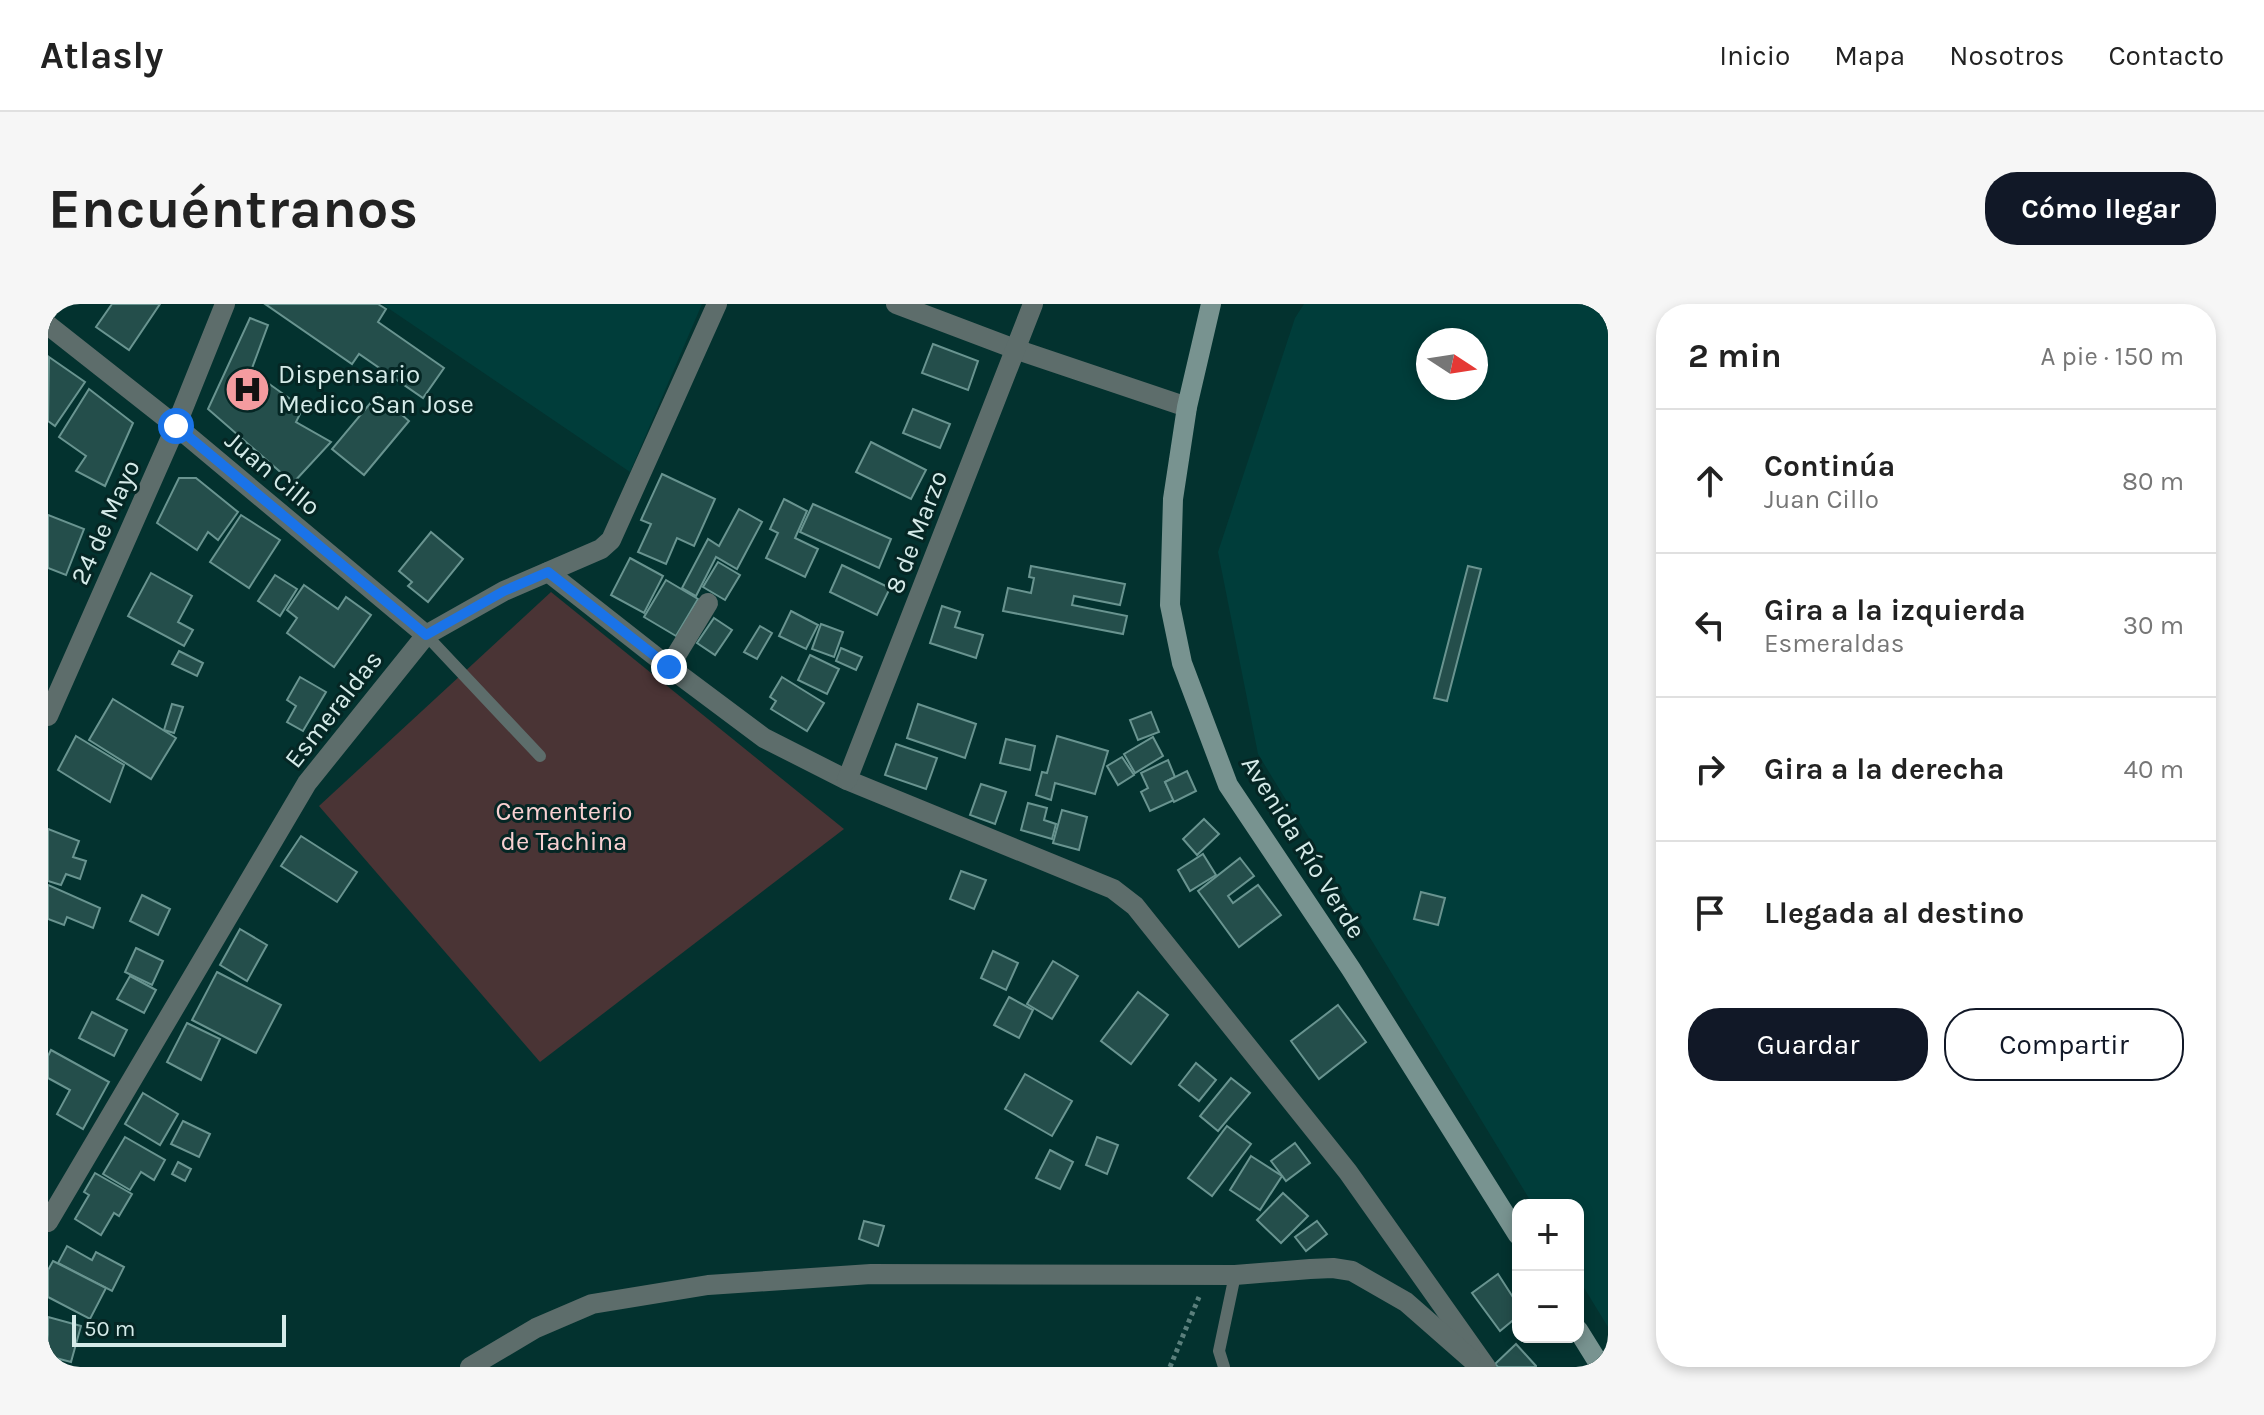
<!DOCTYPE html>
<html lang="es">
<meta charset="utf-8">
<style>
body{margin:0;font-family:Karla,sans-serif;background:#f6f6f6;color:#222}
.controls{position:absolute;right:24px;bottom:24px;display:grid;overflow:hidden;border-radius:16px;box-shadow:0 4px 12px #0003}
.controls button{width:72px;height:72px;display:grid;place-items:center;padding:0;border:0;border-bottom:2px solid #e0e0e0;background:#fff;color:#222;font:40px sans-serif}
.compass{position:absolute;left:1368px;top:24px;width:72px;height:72px;border-radius:50%;background:#fff;box-shadow:0 4px 12px #0003;rotate:102deg}
.scale{position:absolute;left:24px;bottom:20px;width:214px;box-sizing:border-box;padding-left:8px;border:4px solid #d5ebe9;border-top:0;font-size:22px;line-height:28px;white-space:nowrap;color:#d5ebe9;-webkit-text-stroke:6px #052624;paint-order:stroke}
.stop{position:absolute;width:24px;height:24px;margin:-18px;border:6px solid #1a73e8;border-radius:50%;background:#fff}
.stop.end{background:#1a73e8;border-color:#fff;box-shadow:0 2px 8px #0008}
.list{margin:0;padding:0;list-style:none}
h2{display:flex;justify-content:space-between;align-items:center;height:104px;margin:0;padding:0 32px;font-size:34px}
h2 small{font-size:26px;font-weight:400;color:#767676}
.list li{display:grid;grid-template-columns:52px 1fr auto;gap:24px;align-items:center;box-sizing:border-box;height:144px;padding:0 32px;border-top:2px solid #e0e0e0}
.list b{display:block;font-size:30px;white-space:nowrap}
.list p{margin:0;font-size:26px;white-space:nowrap;color:#767676}
.list em{font-size:26px;font-style:normal;color:#767676}
.actions{display:flex;gap:16px;padding:24px 32px}
.actions a{flex:1;padding:18px 0;border:2px solid #111827;border-radius:32px;text-align:center;font-size:28px;color:#111827}
.actions .main{background:#111827;color:#fff}
.icon{flex:none;width:44px;height:44px;fill:none;stroke:currentColor;stroke-width:2;stroke-linecap:round;stroke-linejoin:round}
.map{position:relative;flex:none;width:1560px;height:1063px;overflow:hidden;border-radius:32px}
header{display:flex;align-items:center;gap:48px;box-sizing:border-box;height:112px;padding:0 40px;background:#fff;border-bottom:2px solid #e0e0e0}
header strong{font-size:38px}
nav{display:flex;gap:44px;margin-inline-start:auto;font-size:28px}
.intro{display:flex;align-items:center;justify-content:space-between;box-sizing:border-box;height:192px;padding:0 48px}
h1{margin:0;font-size:56px}
.button{padding:20px 36px;border-radius:32px;background:#111827;color:#fff;font-size:28px;font-weight:700}
main{display:flex;gap:48px;padding:0 48px}
aside{flex:1;background:#fff;border-radius:32px;box-shadow:0 4px 12px #0003}
.map>svg:first-child{display:block}
</style>
<header>
<strong>Atlasly</strong>
<nav><a>Inicio</a><a>Mapa</a><a>Nosotros</a><a>Contacto</a></nav>
</header>
<div class="intro"><h1>Encuéntranos</h1><a class="button">Cómo llegar</a></div>
<main>
<div class="map">
<svg width="1560" height="1063" viewBox="0 0 1560 1063">
<rect width="100%" height="100%" fill="#03322f"/>
<g fill="#003d3a" fill-rule="evenodd">
<path d="M334,0H654L582,168Z"/>
<path d="M1256,0H1560V1023L1530,974V901H1485L1210,450L1170,248L1247,14ZM1380,36H1428V84H1380Z"/>
</g>
<path fill="#4a3435" d="M503,288L796,525L492,758L271,502Z"/>
<g fill="#244e4b" stroke="#699490" stroke-width="2">
<path d="M64,0H112L81,46L48,23Z"/>
<path d="M217,0H330L338,5L330,18L396,64L375,94L311,50L304,60Z"/>
<path d="M202,14L220,21L203,67L255,104L248,118L283,138L245,179L160,105Z"/>
<path d="M885,40L930,57L920,86L874,69Z"/>
<path d="M1,53L37,78L7,122L0,117Z"/>
<path d="M41,85L85,119L57,182L28,167L38,152L11,133Z"/>
<path d="M330,90L361,117L316,171L284,145Z"/>
<path d="M865,105L902,120L892,144L855,129Z"/>
<path d="M823,138L878,166L863,195L808,168Z"/>
<path d="M614,170L667,195L646,242L629,234L618,260L590,248L603,220L593,216Z"/>
<path d="M131,174H148L190,208L170,236L160,228L149,246L109,219Z"/>
<path d="M736,195L759,207L747,234L770,245L757,273L718,254L730,229L722,225Z"/>
<path d="M765,200L843,235L831,264L752,228Z"/>
<path d="M691,205L714,218L689,265L668,253L648,292L634,284L660,235L671,242Z"/>
<path d="M0,211L36,225L18,271L0,264Z"/>
<path d="M193,211L232,236L201,284L162,258Z"/>
<path d="M383,228L415,255L380,298L360,282L364,278L351,267Z"/>
<path d="M582,254L615,272L596,309L563,291Z"/>
<path d="M670,258L692,271L677,296L655,283Z"/>
<path d="M794,261L842,284L829,311L782,288Z"/>
<path d="M983,262L1077,280L1072,301L1026,292L1024,301L1079,312L1075,330L955,307L960,284L983,289L986,274L981,273Z"/>
<path d="M1420,262L1433,265L1399,397L1386,394Z"/>
<path d="M103,269L144,292L130,318L145,326L136,342L80,312Z"/>
<path d="M227,271L249,285L232,312L210,297Z"/>
<path d="M618,276L650,295L628,332L596,313Z"/>
<path d="M256,281L290,305L298,293L323,311L286,363L239,329L249,314L239,306Z"/>
<path d="M894,302L912,308L907,323L935,331L928,354L882,339Z"/>
<path d="M743,307L770,321L758,345L731,332Z"/>
<path d="M666,314L684,326L667,351L649,339Z"/>
<path d="M773,320L795,328L786,353L764,345Z"/>
<path d="M712,322L724,329L709,355L696,348Z"/>
<path d="M793,344L814,353L808,366L788,357Z"/>
<path d="M131,347L155,359L149,372L124,360Z"/>
<path d="M762,351L791,365L779,390L750,376Z"/>
<path d="M252,373L278,388L255,427L239,418L248,402L239,396Z"/>
<path d="M734,373L776,399L759,427L723,405L728,397L722,393Z"/>
<path d="M65,395L128,434L103,475L41,436Z"/>
<path d="M124,400L135,403L126,429L116,426Z"/>
<path d="M870,400L928,420L917,454L859,434Z"/>
<path d="M1103,408L1111,428L1090,436L1082,416Z"/>
<path d="M28,432L76,461L62,498L10,466Z"/>
<path d="M1009,432L1060,447L1047,490L1007,479L1003,496L988,491L994,468L999,469Z"/>
<path d="M1105,433L1115,452L1087,469L1076,450Z"/>
<path d="M958,435L987,442L982,466L952,459Z"/>
<path d="M848,440L889,454L878,485L837,471Z"/>
<path d="M1074,453L1086,471L1070,481L1059,462Z"/>
<path d="M1120,456L1127,473L1117,478L1126,496L1102,507L1093,488L1100,484L1093,469Z"/>
<path d="M1139,467L1148,487L1126,498L1117,478Z"/>
<path d="M933,480L958,488L947,520L922,511Z"/>
<path d="M980,499L999,504L996,516L1008,520L1004,535L973,526Z"/>
<path d="M1014,506L1039,513L1031,546L1005,539Z"/>
<path d="M1156,515L1171,530L1149,551L1135,535Z"/>
<path d="M0,525L31,537L25,553L38,557L32,575L18,570L13,581L0,577Z"/>
<path d="M253,532L309,568L289,598L233,562Z"/>
<path d="M1155,550L1168,571L1142,587L1130,566Z"/>
<path d="M1192,554L1206,572L1180,592L1185,599L1210,581L1233,611L1191,643L1150,587Z"/>
<path d="M913,567L938,576L926,605L902,595Z"/>
<path d="M0,581L52,604L45,624L19,613L16,621L0,615Z"/>
<path d="M1373,588L1397,594L1390,621L1366,615Z"/>
<path d="M94,591L122,605L110,631L82,617Z"/>
<path d="M192,625L219,641L199,677L172,661Z"/>
<path d="M88,644L115,657L104,681L77,668Z"/>
<path d="M945,647L970,659L958,686L933,674Z"/>
<path d="M1005,657L1030,672L1004,715L979,700Z"/>
<path d="M169,668L233,701L208,749L144,716Z"/>
<path d="M82,672L108,686L96,709L69,695Z"/>
<path d="M1090,688L1120,711L1083,760L1053,737Z"/>
<path d="M961,693L985,706L971,734L946,721Z"/>
<path d="M1290,701L1318,738L1271,775L1243,737Z"/>
<path d="M44,708L79,726L66,752L31,734Z"/>
<path d="M139,719L172,735L153,776L119,758Z"/>
<path d="M3,746L61,778L35,825L9,810L22,786L0,774V752Z"/>
<path d="M1148,759L1168,776L1151,797L1131,781Z"/>
<path d="M977,770L1024,797L1004,832L957,805Z"/>
<path d="M1183,774L1202,789L1170,827L1152,812Z"/>
<path d="M95,789L130,810L112,841L77,820Z"/>
<path d="M135,817L162,830L151,853L123,840Z"/>
<path d="M1179,822L1203,840L1164,892L1140,874Z"/>
<path d="M77,833L117,856L106,876L93,868L82,886L55,870Z"/>
<path d="M1049,833L1070,841L1059,870L1038,861Z"/>
<path d="M1247,839L1262,859L1238,877L1223,857Z"/>
<path d="M1002,846L1025,858L1012,885L988,874Z"/>
<path d="M1203,852L1234,872L1212,906L1182,886Z"/>
<path d="M130,858L143,865L137,877L124,870Z"/>
<path d="M47,869L84,890L71,912L66,909L53,931L27,915L41,891L36,888Z"/>
<path d="M1235,889L1260,912L1233,939L1209,916Z"/>
<path d="M816,917L836,922L830,942L811,935Z"/>
<path d="M1269,917L1279,930L1258,947L1247,933Z"/>
<path d="M19,942L44,956L48,948L76,963L64,987L10,959Z"/>
<path d="M5,957L58,984L42,1015L0,993V966Z"/>
<path d="M1450,970L1470,1001V1012L1452,1027L1424,989Z"/>
<path d="M0,1013L33,1022L23,1058L0,1052Z"/>
<path d="M1468,1040L1488,1062V1063H1450L1447,1060Z"/>
</g>
<g fill="none" stroke-linecap="round" stroke-linejoin="round">
<path stroke="#5a7f7c" stroke-width="5" stroke-dasharray="4 4" stroke-linecap="butt" d="M1122,1063L1151,993"/>
<g stroke="#5d6d6b" stroke-width="12">
<path d="M378,331L492,452"/>
<path d="M1176,1063L1171,1047L1187,971"/>
</g>
<g stroke="#5d6d6b" stroke-width="20">
<path d="M848,0L967,45L1139,103"/>
<path d="M0,21L128,122L378,331"/>
<path d="M500,268L621,363L716,434L799,476L1065,585L1087,602L1300,868L1438,1063"/>
<path d="M621,363L660,299"/>
<path d="M0,412L128,122L177,0"/>
<path d="M799,476L985,0"/>
<path d="M0,918L259,479L378,331L456,287L553,245L563,236L669,0"/>
<path d="M422,1063L488,1024L544,1000L660,981L823,970L1187,971L1262,965L1285,964L1304,967L1358,998L1423,1055"/>
</g>
<g stroke="#789390" stroke-width="20">
<path d="M1163,0L1139,103L1125,195L1122,301L1134,359L1180,481L1303,665L1470,931"/>
<path d="M1530,1026L1553,1063"/>
</g>
</g>
<g fill="none" stroke-linecap="round" stroke-linejoin="round">
<path stroke="#1a73e8" stroke-width="10" d="M128,122L378,331L456,287L500,268L621,363"/>
</g>
<defs>
<symbol id="hospital-disc" viewBox="-11 -11 22 22"><circle r="9.5" fill="#f49b9f" stroke="#052624"/><path d="M-5-5h3v3.5h4V-5h3V5h-3V1.5h-4V5h-3Z" fill="#111"/></symbol>
</defs>
<g fill-rule="evenodd">
<use href="#hospital-disc" x="174" y="60" width="51" height="51"/>
</g>
<g text-anchor="middle" stroke-width="6" stroke-linejoin="round" paint-order="stroke">
<g font-size="26" fill="#d5ebe9" stroke="#052624" text-anchor="start">
<text x="230" y="79">Dispensario<tspan x="230" dy="30">Medico San Jose</tspan></text>
</g>
<g font-size="26" fill="#d5ebe9" stroke="#052624">
<text transform="translate(225 169) rotate(40)" y="9">Juan Cillo</text>
<text transform="translate(57 218) rotate(-66)" y="9">24 de Mayo</text>
<text transform="translate(868 228) rotate(-69)" y="9">8 de Marzo</text>
<text transform="translate(285 405) rotate(-52)" y="9">Esmeraldas</text>
<text transform="translate(1256 543) rotate(58)" y="9">Avenida Río Verde</text>
</g>
<g font-size="26" fill="#f9d1d2" stroke="#052624">
<text x="516" y="516">Cementerio<tspan x="516" dy="30">de Tachina</tspan></text>
</g>
</g>
</svg>
<div class="controls">
<button>+</button>
<button>−</button>
</div>
<svg class="compass" viewBox="-18 -18 36 36"><path d="M0-13l5 13h-10z" fill="#e53935"/><path d="M0 13l5-13h-10z" fill="#767676"/></svg>
<div class="scale">50 m</div>
<div class="stop" style="left:128px;top:122px"></div>
<div class="stop end" style="left:621px;top:363px"></div>
</div>
<aside>
<h2>2 min<small>A pie · 150 m</small></h2>
<ul class="list">
<li><svg class="icon" aria-label="ahead" viewBox="0 0 24 24"><path d="M12 20V5M6 11l6-6 6 6"/></svg><div><b>Continúa</b><p>Juan Cillo</p></div><em>80 m</em></li>
<li><svg class="icon" aria-label="left" viewBox="0 0 24 24"><path d="M17 20v-9H6M10 6l-5 5 5 5"/></svg><div><b>Gira a la izquierda</b><p>Esmeraldas</p></div><em>30 m</em></li>
<li><svg class="icon" aria-label="right" viewBox="0 0 24 24"><path d="M7 20v-9h11M14 6l5 5-5 5"/></svg><div><b>Gira a la derecha</b></div><em>40 m</em></li>
<li><svg class="icon" aria-label="arrive" viewBox="0 0 24 24"><path d="M6 21V4h12l-3 4 3 4H6"/></svg><div><b>Llegada al destino</b></div></li>
</ul>
<div class="actions"><a class="main">Guardar</a><a>Compartir</a></div>
</aside>
</main>
